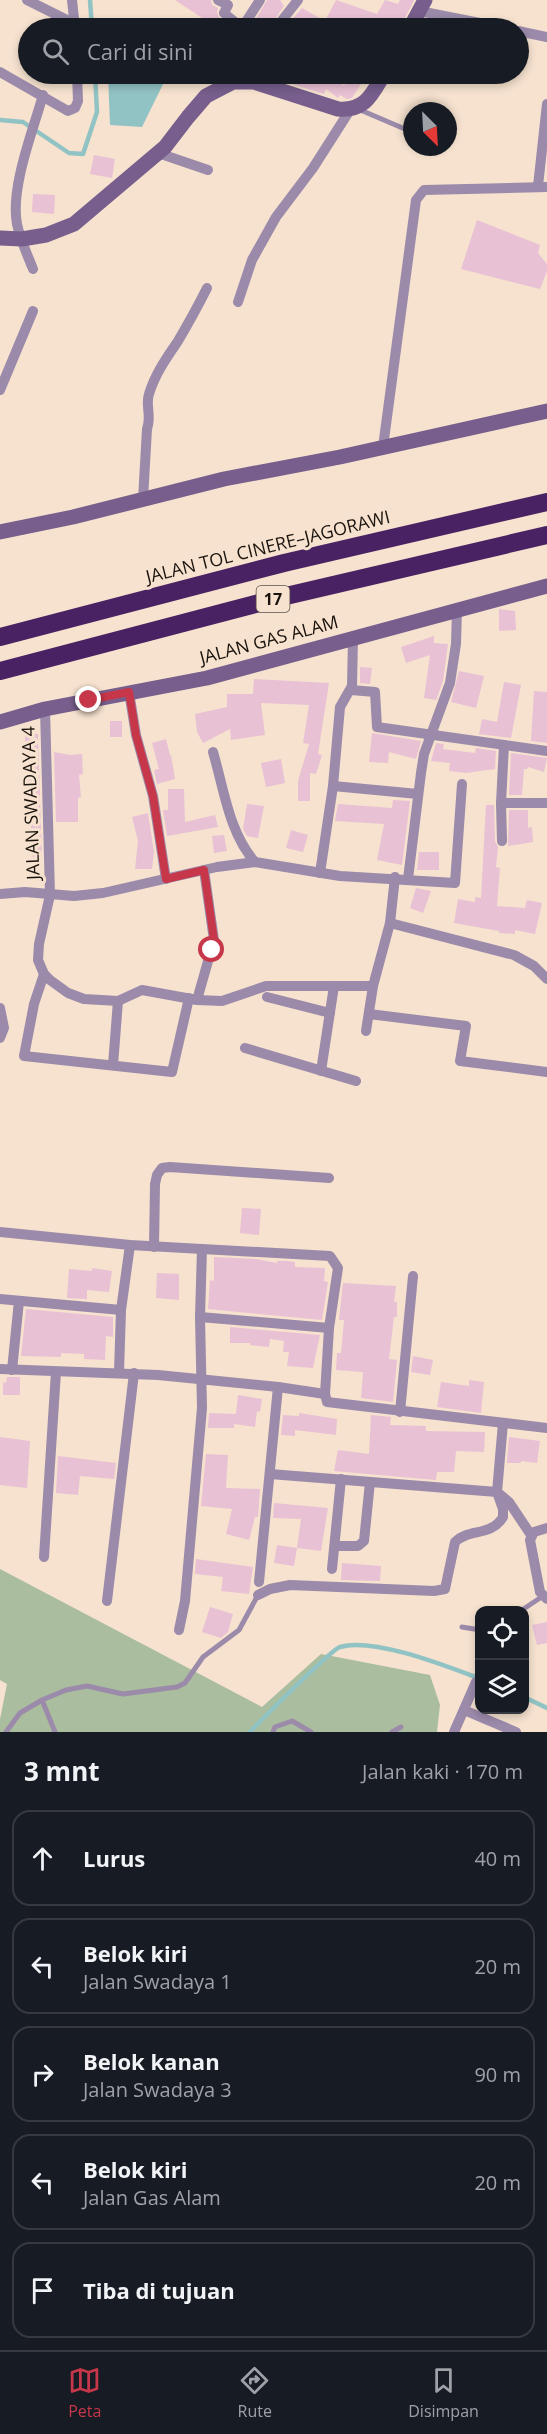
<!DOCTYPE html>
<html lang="id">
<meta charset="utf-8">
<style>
body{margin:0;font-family:"Open Sans",sans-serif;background:#242831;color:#f1f3f6}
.controls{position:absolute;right:18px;bottom:18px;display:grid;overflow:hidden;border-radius:12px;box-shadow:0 3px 9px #0003}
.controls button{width:54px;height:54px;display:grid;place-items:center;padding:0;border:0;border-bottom:2px solid #363941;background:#171b24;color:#f1f3f6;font:30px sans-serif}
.compass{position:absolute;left:403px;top:102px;width:54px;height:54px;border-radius:50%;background:#171b24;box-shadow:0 3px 9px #0003;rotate:156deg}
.stop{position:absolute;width:18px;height:18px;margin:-14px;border:4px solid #c7374a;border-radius:50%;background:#fff}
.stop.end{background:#c7374a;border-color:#fff;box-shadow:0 2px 6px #0008}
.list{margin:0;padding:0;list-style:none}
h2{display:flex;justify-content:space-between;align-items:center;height:78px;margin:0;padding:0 24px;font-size:26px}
h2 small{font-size:20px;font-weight:400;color:#9ea1a6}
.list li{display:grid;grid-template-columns:39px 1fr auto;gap:18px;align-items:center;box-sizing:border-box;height:96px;margin:0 12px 12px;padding:0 12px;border:2px solid #363941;border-radius:18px}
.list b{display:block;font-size:22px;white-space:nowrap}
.list p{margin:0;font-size:20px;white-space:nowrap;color:#9ea1a6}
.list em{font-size:20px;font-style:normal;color:#9ea1a6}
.icon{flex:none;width:33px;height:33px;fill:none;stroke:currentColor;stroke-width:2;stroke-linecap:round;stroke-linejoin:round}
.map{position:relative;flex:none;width:547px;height:1732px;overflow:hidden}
.search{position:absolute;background:#171b24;box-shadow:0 3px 9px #0003;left:18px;right:18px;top:18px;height:66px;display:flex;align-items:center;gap:15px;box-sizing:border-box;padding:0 21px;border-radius:33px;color:#9ea1a6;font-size:22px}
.sheet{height:618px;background:#171b24}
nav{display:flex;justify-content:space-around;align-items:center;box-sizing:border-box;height:84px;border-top:2px solid #363941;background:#171b24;font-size:16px;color:#9ea1a6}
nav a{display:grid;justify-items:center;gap:3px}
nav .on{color:#c7374a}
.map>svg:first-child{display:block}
</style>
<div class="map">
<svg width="547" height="1732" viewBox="0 0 547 1732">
<rect width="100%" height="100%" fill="#f6e2cf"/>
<path fill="#aabd9e" d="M0,1569L262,1707L321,1654L430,1675L440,1705L437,1732H0V1719L7,1684L0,1680Z"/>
<path fill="#92c3c4" d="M108,74H168L142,127L110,125Z"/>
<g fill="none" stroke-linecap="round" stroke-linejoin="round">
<g stroke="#92c3c4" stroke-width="4.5">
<path d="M90,0L92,28"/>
<path d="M0,120L23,122L69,153L83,154L97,112L95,74"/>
<path d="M524,1697L547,1708"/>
<path d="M250,1732C260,1721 332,1649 340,1647C373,1637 446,1666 478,1678"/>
</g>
</g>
<g fill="#e8c1d4">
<path d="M175,0H211L212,5L218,8L217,13L220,19L216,27Z"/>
<path d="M267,0H280L284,6L269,28H256L253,24Z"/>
<path d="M336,0L377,14L385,0L398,4L400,0H414L400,28H285L302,8L325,21Z"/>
<path d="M296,74H315L335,82L336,80L344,86L350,74H367L352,98L347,99L340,95L338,98L326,89L324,94L292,84Z"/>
<path d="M94,155L115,159L112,178L90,174Z"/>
<path d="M33,194L55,195L54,214L32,212Z"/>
<path d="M477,220L540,245L538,253L547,264V271L540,289L461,269Z"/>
<path d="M499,609L515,611L516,630L499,631Z"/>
<path d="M434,636V643L448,644L443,681L436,700L424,698L430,655L406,663L401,647Z"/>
<path d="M360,667L372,668L370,684L360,683Z"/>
<path d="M459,671L484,676L476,708L451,702Z"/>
<path d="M254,679L329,683L318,754L322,755L316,774L310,773V801H298V781L309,744L303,743L309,705L261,703L265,735L231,740L230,729L203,743L197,732L195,714L227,707V694H253Z"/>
<path d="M504,682L521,685L511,738L479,734L482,719L497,722Z"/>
<path d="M534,691L547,692V743L531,741Z"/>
<rect x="110" y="721" width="12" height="16"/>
<path d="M372,733L421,741L416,759L389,752L388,763L369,762Z"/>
<path d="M25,734H38L42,862L33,863L30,809H27L25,774Z"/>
<path d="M166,739L170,755H171L175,779L157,784L154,770L159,769L152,743Z"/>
<path d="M436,743L444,744L443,749L475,753L476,748L496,751L495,769L466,773L449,771L450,763L431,761Z"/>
<path d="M54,752L70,755L82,754L83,774L79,775L81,797L78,798V822H56Z"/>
<path d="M511,753L547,758L544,772L528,767L527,769H524L522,795H509Z"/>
<path d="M281,759L285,783L266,787L261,763Z"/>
<path d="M168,789H184L185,822L215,815L218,827L167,836L163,810H168Z"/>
<path d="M393,800L410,801L402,865L377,860L384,824L335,821L338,804L392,808Z"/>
<path d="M247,804L264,806L258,838L247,836L243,829Z"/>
<path d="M486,805H494L495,841L498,847L496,867L500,868L497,906L525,908L527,900L542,903L535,934L515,930V934L499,933V931L454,923L458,899L475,902V897L481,898Z"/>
<path d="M509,810H528V828L532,827L533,842L508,846Z"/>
<path d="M148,813L154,852L152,869H135L138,841L132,817Z"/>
<path d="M291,830L308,835L303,852L286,848Z"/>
<path d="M224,835L227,851L214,853L212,836Z"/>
<path d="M419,852H439V870H417Z"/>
<path d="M416,888L431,891L423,913L410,908Z"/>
<path d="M242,1208L261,1209L259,1235L240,1233Z"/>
<path d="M214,1257L256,1259L277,1263V1261H287L295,1262V1267L325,1268L324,1281L328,1282L322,1320L208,1309L210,1280L214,1281Z"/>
<path d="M92,1268L112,1271L109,1292L87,1290V1299L67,1298L69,1269L92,1271Z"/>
<path d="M157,1273L179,1274V1300L156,1298Z"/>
<path d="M343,1283L396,1286L394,1302H397V1317H394L389,1359L397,1360L393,1402L361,1398L363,1372L336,1370L337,1353H341L344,1320H339Z"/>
<path d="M26,1309L113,1317V1337L106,1336L105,1360L84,1359V1354L61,1353V1357L21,1356Z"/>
<path d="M230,1327L320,1335L313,1368L287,1366L289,1352H283L284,1341L270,1339L269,1347L250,1345V1343H230Z"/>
<path d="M413,1356L433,1360L430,1375L411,1372Z"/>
<path d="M7,1377H20V1395H3V1382L6,1383Z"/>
<path d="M469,1380L484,1382L481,1413L437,1407L441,1382L469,1386Z"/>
<path d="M238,1395L262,1399L260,1412L257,1411L255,1427L234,1424V1428H208L209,1413L236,1414Z"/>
<path d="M299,1413L337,1419L336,1435L295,1430V1436L281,1435L283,1415L299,1416Z"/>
<path d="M371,1415L391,1417L390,1425L426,1426V1431L485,1432L484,1452L456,1451L454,1472H437L436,1480L334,1471L338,1450L369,1454Z"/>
<path d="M0,1437L30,1441L27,1488L0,1485Z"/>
<path d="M509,1437L540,1441L537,1463L521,1461V1463H507Z"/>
<path d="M206,1454L228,1455L226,1488L260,1489L258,1517H255L249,1540L226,1534L232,1509L201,1506Z"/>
<path d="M58,1456L116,1463L114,1479L80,1476L78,1495L56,1493Z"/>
<path d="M274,1503L328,1508L321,1551L297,1548L301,1519L273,1518Z"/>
<path d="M277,1545L297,1548L294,1566L274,1563Z"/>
<path d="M196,1559L253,1567L249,1594L221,1591L223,1577L195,1574Z"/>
<path d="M342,1563L381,1566L380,1581L341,1580Z"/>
<path d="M210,1607L233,1614L228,1632L221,1638L202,1632Z"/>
<path d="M547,1622V1643L537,1645L532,1625Z"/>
</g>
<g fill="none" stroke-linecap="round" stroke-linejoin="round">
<g stroke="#9b8aaa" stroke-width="5">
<path d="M358,109L412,132"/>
<path d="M522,1610L543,1596"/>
<path d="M462,1627L480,1630"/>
<path d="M6,1732L20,1713L42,1700"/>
<path d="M55,1732L42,1700L66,1690L87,1686L123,1694L177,1687L185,1683L203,1657L239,1630L258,1595"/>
<path d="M273,1732L275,1727L292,1721L311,1732"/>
<path d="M392,1732L401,1727"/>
</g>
<g stroke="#9b8aaa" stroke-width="10">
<path d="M27,0L75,24"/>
<path d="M72,0L75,28"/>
<path d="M218,0L228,5L224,13L242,28L260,0"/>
<path d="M419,11L505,28"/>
<path d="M276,28L298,0"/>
<path d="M518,31L547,37"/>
<path d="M0,72L68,111L75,108L78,101L77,74"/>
<path d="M158,153L208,170"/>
<path d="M538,186L547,104"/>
<path d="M33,269C27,254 20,239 17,224C10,188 33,131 43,95"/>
<path d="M238,302L252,260L276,217L313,168L350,110"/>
<path d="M0,390L33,311"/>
<path d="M383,447L416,200L424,190L547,187"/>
<path d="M143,499L147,429C152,415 145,406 149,394C155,374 167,357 178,341C188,324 198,306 207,288"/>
<path d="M351,690L375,692L377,727L547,751"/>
<path d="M129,692L136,735L153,796L166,879"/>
<path d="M45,709L50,895L39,944L38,960L44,974L50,980L68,993L84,999L118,1001L142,990L197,1000L222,1001L266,986H373"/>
<path d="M504,745L501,803H547"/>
<path d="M213,752C224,789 229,833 255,862"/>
<path d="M333,786L418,794"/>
<path d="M501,803L502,841"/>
<path d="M320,873L333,786L340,707L352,686L353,638"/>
<path d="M408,879L421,773L424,754L450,683L456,644L457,609"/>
<path d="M0,894L25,892L74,896L103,893L217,867L255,862L340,876L455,883L462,784"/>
<path d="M390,923L514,955L534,966L547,979"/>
<path d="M44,974L34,1004L24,1056L172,1072L189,998"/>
<path d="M267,997L330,1013"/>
<path d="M197,1000L214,940L204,870"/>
<path d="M0,1008L4,1028L0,1038"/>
<path d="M369,1014L466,1026L460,1061L547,1072"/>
<path d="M366,1031L373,986L390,923L395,877"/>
<path d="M245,1048L356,1081"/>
<path d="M113,1065L118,1001"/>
<path d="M321,1071L334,986"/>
<path d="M0,1232L130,1245L330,1256L338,1268L329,1328L325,1394L327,1402L547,1428"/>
<path d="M154,1247L155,1184L157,1175L162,1168L170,1167L329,1178"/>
<path d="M0,1299L121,1310"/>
<path d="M200,1317L329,1328"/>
<path d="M0,1369L158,1375L278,1387L325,1394"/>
<path d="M12,1370L19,1301"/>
<path d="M119,1372L121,1310L130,1245"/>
<path d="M400,1412L413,1276"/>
<path d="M270,1474L497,1492L509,1502L531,1535"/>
<path d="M547,1528L534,1532L530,1540L540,1592L547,1599"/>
<path d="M335,1546H358L364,1541L370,1482"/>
<path d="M44,1557L56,1372"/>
<path d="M332,1569L341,1479"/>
<path d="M259,1582L278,1387"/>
<path d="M258,1595L270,1589L290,1585L434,1591L445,1589L455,1542C469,1528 491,1537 503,1517V1509L497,1492L503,1423"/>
<path d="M107,1601L134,1373"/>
<path d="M179,1630L185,1601L202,1408L200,1317L202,1249"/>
<path d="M464,1710L516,1732"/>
<path d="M454,1732L476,1682"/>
</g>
<g stroke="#775e8c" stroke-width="15">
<path d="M410,28L425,0"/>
<path d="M0,238L22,239L46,235L74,224L165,147L188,117L206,96L233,82H254L338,109C366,111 372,94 384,74"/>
<path d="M0,532L73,517L224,479L340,457L547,411"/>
<path d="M0,722L45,709L207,678L547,586"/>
</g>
<g stroke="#482262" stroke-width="18">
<path d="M0,637L284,563L547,502"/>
<path d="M0,671L286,596L547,535"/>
</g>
</g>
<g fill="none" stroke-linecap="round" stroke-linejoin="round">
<path stroke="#c7374a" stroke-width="8" d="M89,700L129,692L136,735L153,796L166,879L204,870L214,940L212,950"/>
</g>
<g text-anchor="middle" stroke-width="6" stroke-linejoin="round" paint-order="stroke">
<rect fill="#f6e2cf" stroke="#5d5248" stroke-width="1.5" x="256.5" y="586" width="33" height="26" rx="4.5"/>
<g font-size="16" font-weight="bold" fill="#1b140e">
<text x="273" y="605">17</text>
</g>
<g font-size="18" fill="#1b140e" stroke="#f6e2cf">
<text transform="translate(268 547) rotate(-14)" y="6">JALAN TOL CINERE–JAGORAWI</text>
<text transform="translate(269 640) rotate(-15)" y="6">JALAN GAS ALAM</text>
<text transform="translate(31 803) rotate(-92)" y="6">JALAN SWADAYA 4</text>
</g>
</g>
</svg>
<div class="controls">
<button><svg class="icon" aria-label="locate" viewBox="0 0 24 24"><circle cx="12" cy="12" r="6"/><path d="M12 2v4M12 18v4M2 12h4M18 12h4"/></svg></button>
<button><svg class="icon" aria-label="layers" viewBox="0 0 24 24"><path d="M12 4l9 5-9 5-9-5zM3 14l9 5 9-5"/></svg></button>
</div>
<svg class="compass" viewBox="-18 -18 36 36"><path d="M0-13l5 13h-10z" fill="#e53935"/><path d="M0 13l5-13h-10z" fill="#9ea1a6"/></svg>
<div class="stop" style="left:212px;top:950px"></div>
<div class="stop end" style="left:89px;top:700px"></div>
<div class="search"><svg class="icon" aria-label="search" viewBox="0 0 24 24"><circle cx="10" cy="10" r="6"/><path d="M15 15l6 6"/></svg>Cari di sini</div>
</div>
<section class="sheet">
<h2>3 mnt<small>Jalan kaki · 170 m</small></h2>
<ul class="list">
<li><svg class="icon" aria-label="ahead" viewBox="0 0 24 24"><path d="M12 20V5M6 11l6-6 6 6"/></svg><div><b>Lurus</b></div><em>40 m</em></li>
<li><svg class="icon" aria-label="left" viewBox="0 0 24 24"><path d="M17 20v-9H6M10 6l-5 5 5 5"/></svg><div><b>Belok kiri</b><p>Jalan Swadaya 1</p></div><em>20 m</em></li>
<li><svg class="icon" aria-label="right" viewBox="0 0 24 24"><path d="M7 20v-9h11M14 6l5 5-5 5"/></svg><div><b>Belok kanan</b><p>Jalan Swadaya 3</p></div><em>90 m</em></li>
<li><svg class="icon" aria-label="left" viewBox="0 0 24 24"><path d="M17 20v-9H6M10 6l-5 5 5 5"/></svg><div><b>Belok kiri</b><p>Jalan Gas Alam</p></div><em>20 m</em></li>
<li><svg class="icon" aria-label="arrive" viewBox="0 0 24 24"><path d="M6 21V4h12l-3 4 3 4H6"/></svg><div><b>Tiba di tujuan</b></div></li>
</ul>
</section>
<nav>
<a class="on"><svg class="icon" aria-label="map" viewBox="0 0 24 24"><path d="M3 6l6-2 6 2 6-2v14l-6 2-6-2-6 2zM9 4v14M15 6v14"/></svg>Peta</a>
<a><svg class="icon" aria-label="directions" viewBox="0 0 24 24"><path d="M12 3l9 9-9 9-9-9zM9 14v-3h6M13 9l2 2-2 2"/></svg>Rute</a>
<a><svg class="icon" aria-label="saved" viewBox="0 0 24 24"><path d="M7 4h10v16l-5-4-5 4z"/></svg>Disimpan</a>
</nav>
